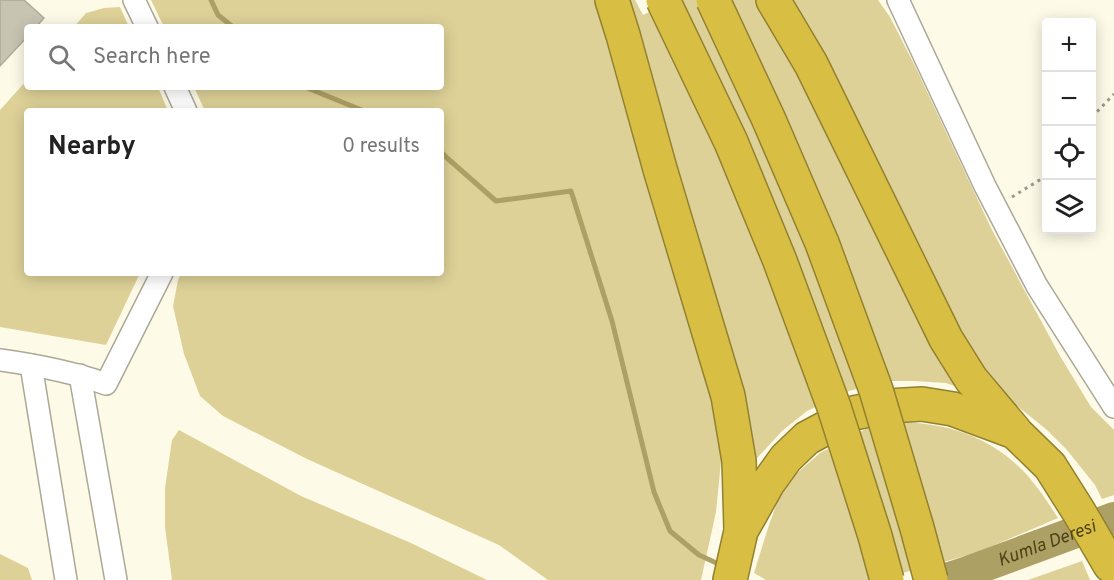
<!DOCTYPE html>
<meta charset="utf-8">
<style>
body{margin:0;font-family:Overpass,sans-serif;background:#f6f6f6;color:#222}
.controls{position:absolute;right:18px;top:18px;display:grid;overflow:hidden;border-radius:6px;box-shadow:0 3px 15px #0003}
.controls button{width:54px;height:54px;display:grid;place-items:center;padding:0;border:0;border-bottom:2px solid #e0e0e0;background:#fff;color:#222;font:30px sans-serif}
.list{margin:0;padding:0;list-style:none}
h2{display:flex;justify-content:space-between;align-items:center;height:78px;margin:0;padding:0 24px;font-size:26px}
h2 small{font-size:20px;font-weight:400;color:#767676}
.icon{flex:none;width:33px;height:33px;fill:none;stroke:currentColor;stroke-width:2;stroke-linecap:round;stroke-linejoin:round}
.map{position:relative;flex:none;width:1114px;height:580px;overflow:hidden}
.search{position:absolute;background:#fff;box-shadow:0 3px 15px #0003;left:24px;top:24px;width:420px;height:66px;display:flex;align-items:center;gap:15px;box-sizing:border-box;padding:0 21px;border-radius:6px;color:#767676;font-size:22px}
.panel{position:absolute;background:#fff;box-shadow:0 3px 15px #0003;left:24px;top:108px;width:420px;height:168px;border-radius:6px}
.map>svg:first-child{display:block}
</style>
<div class="map">
<svg width="1114" height="580" viewBox="0 0 1114 580">
<rect width="100%" height="100%" fill="#fefae8"/>
<g fill="#ddd197">
<path d="M151,0H594L712,387L726,461L721,462L716,512L701,580H548L499,545L307,459L223,416L200,396L184,354L173,306L178,280L181,273H441V111H205L194,87H441V27H164Z"/>
<path d="M623,0H635L643,15L674,0H759L971,392L946,383L914,381H886L849,391L807,411L782,431L747,469L750,426L678,191Z"/>
<path d="M788,0H878L890,17L915,66L991,228L1060,356L1091,407L1114,430V495L1102,499L1095,485L1067,450L1047,430L1001,393L961,342Z"/>
<path d="M120,7L129,27H74L86,13L104,8Z"/>
<path d="M27,80V87H158L168,111H27V273H140L106,345L0,327V110Z"/>
<path d="M903,422C953,424 994,439 1028,476C1039,489 1049,504 1058,518L976,553L877,580H766L754,573L768,528L778,500L796,474L820,453L866,429Z"/>
<path d="M179,430L301,496L411,543L487,580H172L165,527V488L172,440Z"/>
<path d="M0,554L28,568L32,580H0Z"/>
<path d="M1082,561L1090,580H1028Z"/>
</g>
<g fill="none" stroke-linecap="round" stroke-linejoin="round">
<g stroke="#ada064" stroke-width="5">
<path d="M211,0L218,15L233,27"/>
<path d="M305,87L364,111"/>
<path d="M441,151L446,157L496,201L571,191L612,321L654,492L670,531L699,555L723,566"/>
</g>
<path stroke="#ada064" stroke-width="32" id="s1" d="M943,580L965,573L1114,518"/>
</g>
<path fill="#c7c4b2" stroke="#aeab9a" stroke-width="1.5" d="M0,0H24L44,18L36,27H27V37L0,66Z"/>
<g fill="none" stroke-linecap="round" stroke-linejoin="round">
<defs>
<g id="street">
<path d="M134,0L147,27"/>
<path d="M898,0L985,186L1037,286L1114,407"/>
<path d="M175,87L186,111"/>
<path d="M0,360C36,365 72,372 106,384L162,273"/>
<path d="M31,365L66,580"/>
<path d="M80,375L116,580"/>
</g>
<g id="highway">
<path d="M612,0L623,35L660,169L728,396L739,461L741,529"/>
<path d="M773,0L811,64L946,339L971,379L1014,430"/>
<path d="M730,580L741,531L768,483L786,458L807,438L854,413L888,406L922,404L953,409L1015,432L1050,466L1079,512L1110,565L1114,568"/>
</g>
</defs>
<use href="#street" stroke="#aca897" stroke-width="24"/>
<use href="#highway" stroke="#92812f" stroke-width="36"/>
<g stroke="#9c998c" stroke-width="3" stroke-dasharray="3 4.5" stroke-linecap="butt">
<path d="M1092,117L1114,94"/>
<path d="M1012,197L1046,176"/>
</g>
<use href="#street" stroke="#fff" stroke-width="21"/>
<use href="#highway" stroke="#d8bf44" stroke-width="33"/>
<defs>
<g id="highway-bridge">
<path d="M663,0L731,142L780,261L834,407L875,536L887,580"/>
<path d="M713,0L769,120L822,243L876,390L917,528L931,580"/>
</g>
</defs>
<use href="#highway-bridge" stroke="#92812f" stroke-width="36" stroke-linecap="butt"/>
<use href="#highway-bridge" stroke="#d8bf44" stroke-width="33"/>
</g>
<g text-anchor="middle" stroke-width="6" stroke-linejoin="round" paint-order="stroke">
<g font-size="18" font-style="italic" fill="#4d4313" stroke="#fff">
<text dy="6" stroke="none"><textPath href="#s1" startOffset="110">Kumla Deresi</textPath></text>
</g>
</g>
</svg>
<div class="controls">
<button>+</button>
<button>−</button>
<button><svg class="icon" aria-label="locate" viewBox="0 0 24 24"><circle cx="12" cy="12" r="6"/><path d="M12 2v4M12 18v4M2 12h4M18 12h4"/></svg></button>
<button><svg class="icon" aria-label="layers" viewBox="0 0 24 24"><path d="M12 4l9 5-9 5-9-5zM3 14l9 5 9-5"/></svg></button>
</div>
<div class="search"><svg class="icon" aria-label="search" viewBox="0 0 24 24"><circle cx="10" cy="10" r="6"/><path d="M15 15l6 6"/></svg>Search here</div>
<section class="panel">
<h2>Nearby<small>0 results</small></h2>
<ul class="list">
</ul>
</section>
</div>
